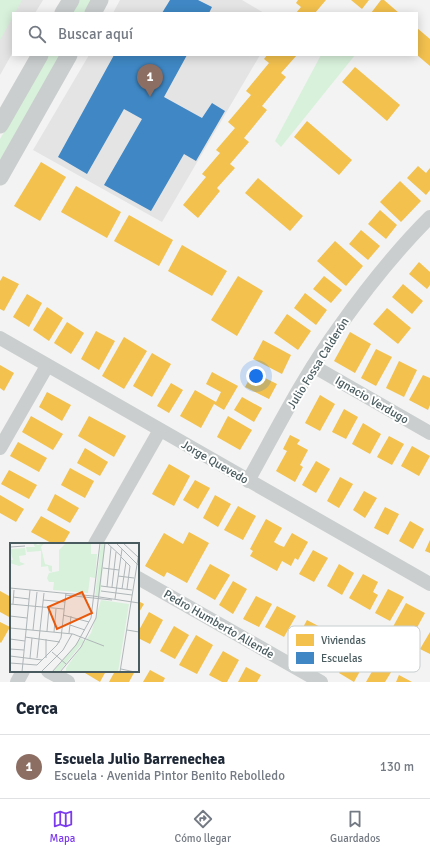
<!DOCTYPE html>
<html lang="es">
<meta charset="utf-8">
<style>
body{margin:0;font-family:Signika,sans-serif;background:#f2f2f3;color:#1f2937}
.you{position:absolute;left:256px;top:376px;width:14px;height:14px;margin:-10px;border:3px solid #fff;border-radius:50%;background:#1a73e8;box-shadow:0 0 0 6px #1a73e833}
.badge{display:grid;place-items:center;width:26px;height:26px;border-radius:50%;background:#7c3aed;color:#fff;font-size:13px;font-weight:700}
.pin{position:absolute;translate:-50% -33px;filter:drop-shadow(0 1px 2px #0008)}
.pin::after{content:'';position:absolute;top:21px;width:14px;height:12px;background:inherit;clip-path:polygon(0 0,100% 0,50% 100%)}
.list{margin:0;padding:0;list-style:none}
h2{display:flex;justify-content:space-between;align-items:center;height:52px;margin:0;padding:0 16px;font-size:17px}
h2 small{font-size:13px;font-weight:400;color:#747a83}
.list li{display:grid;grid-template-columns:26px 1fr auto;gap:12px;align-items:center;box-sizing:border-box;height:64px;padding:0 16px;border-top:1px solid #e0e1e3}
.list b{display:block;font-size:15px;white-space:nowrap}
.list p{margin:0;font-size:13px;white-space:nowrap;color:#747a83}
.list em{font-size:13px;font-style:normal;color:#747a83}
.icon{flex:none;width:22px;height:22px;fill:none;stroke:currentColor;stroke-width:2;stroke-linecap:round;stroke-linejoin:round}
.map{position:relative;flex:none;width:430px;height:682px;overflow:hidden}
.search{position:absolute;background:#fff;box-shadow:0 2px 10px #0003;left:12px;right:12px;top:12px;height:44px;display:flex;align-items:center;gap:10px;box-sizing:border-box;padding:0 14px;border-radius:0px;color:#747a83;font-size:15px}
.sheet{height:116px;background:#fff}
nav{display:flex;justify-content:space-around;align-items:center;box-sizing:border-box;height:56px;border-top:1px solid #e0e1e3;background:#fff;font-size:11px;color:#747a83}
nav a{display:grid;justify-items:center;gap:2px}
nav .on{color:#7c3aed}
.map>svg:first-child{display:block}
</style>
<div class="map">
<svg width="430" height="682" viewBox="0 0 430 682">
<rect width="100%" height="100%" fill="#f3f3f3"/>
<g fill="#e5e4e5">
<path d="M0,0H43L35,13H13V52L0,75Z"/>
<path d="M120,0H242L264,13H113Z"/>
<path d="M89,55H260L162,222L33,150Z"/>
</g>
<g fill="#d8f1db">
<path d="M0,0H22L15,13H13V17L0,40Z"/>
<path d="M79,0H93L86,13H72Z"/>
<path d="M48,55H62L0,163V139Z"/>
<path d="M321,55H355L281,147L275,141Z"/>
</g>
<g fill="#f2c14e">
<path d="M298,0H326L315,13H296L301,7L296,3Z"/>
<path d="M351,0H369L362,9Z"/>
<path d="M381,0H384L399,13H371Z"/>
<path d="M417,28L430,39V66L417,55Z"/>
<path d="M267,55H297L281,73L286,77L262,106L267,110L244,138L249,142L230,164L235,168L217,188L220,191L198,218L183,205L206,177L202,174L220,153L216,150L235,128L228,122L251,95L246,91L269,63L264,59Z"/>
<path d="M355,67L400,105L387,121L342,82Z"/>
<path d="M307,121L352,160L339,175L294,137Z"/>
<path d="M41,162L66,177L40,221L14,206Z"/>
<path d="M418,166L426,173L430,168V190L426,195L407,178Z"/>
<path d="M258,178L303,216L290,231L245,193Z"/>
<path d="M400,181L421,201L401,222L380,202Z"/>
<path d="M76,186L121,212L107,238L61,212Z"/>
<path d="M380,210L397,225L386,239L368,224Z"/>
<path d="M129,215L173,240L159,266L114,241Z"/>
<path d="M361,230L380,246L368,260L349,244Z"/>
<path d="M335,241L363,266L346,286L317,261Z"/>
<path d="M182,245L227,271L212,296L168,271Z"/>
<path d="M419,262L430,272V285L427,289L409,274Z"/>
<path d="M3,276L19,284L4,311L0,309V281Z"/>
<path d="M238,276L263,291L237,336L211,320Z"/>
<path d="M324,276L342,290L331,303L313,289Z"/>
<path d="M403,284L423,301L412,314L392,297Z"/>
<path d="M305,293L327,310L316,325L294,308Z"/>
<path d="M27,294L42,303L29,327L13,317Z"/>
<path d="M47,307L63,318L49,341L33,330Z"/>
<path d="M387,308L411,328L398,344L373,324Z"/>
<path d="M287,314L311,331L298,350L274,333Z"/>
<path d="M67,322L84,333L71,354L54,343Z"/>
<path d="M96,331L115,341L99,370L81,359Z"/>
<path d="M350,332L371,344L355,373L334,361Z"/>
<path d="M124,337L147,351L124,389L102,376Z"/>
<path d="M263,340L291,355L282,374L253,359Z"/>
<path d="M376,349L392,357L376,386L361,378Z"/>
<path d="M152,353L171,364L152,397L133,386Z"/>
<path d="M399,361L417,370L404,397L386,388Z"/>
<path d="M0,365L14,373L4,391L0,388Z"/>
<path d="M212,372L238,386L224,410L214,404L201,428L180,416L195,390L216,402L221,392L206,384Z"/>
<path d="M253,372L277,384L269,399L245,387Z"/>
<path d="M423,375L430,378V405L428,410L409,400Z"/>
<path d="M171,383L183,390L169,413L157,406Z"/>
<path d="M47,392L71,405L62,421L39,407Z"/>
<path d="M320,395L335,404L320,431L305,423Z"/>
<path d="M242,397L262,408L254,422L234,410Z"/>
<path d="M344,409L358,417L346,439L332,432Z"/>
<path d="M31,416L63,434L53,450L22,432Z"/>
<path d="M89,416L126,436L114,457L78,436Z"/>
<path d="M228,416L252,430L240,450L217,437Z"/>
<path d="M363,423L381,434L370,454L352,444Z"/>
<path d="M290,435L300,440L297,444L308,450L300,465L303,467L295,482L276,471L287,451L283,449Z"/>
<path d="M389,436L404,444L392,465L377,457Z"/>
<path d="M18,442L47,458L39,472L10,456Z"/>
<path d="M412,446L430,456L419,476L401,466Z"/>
<path d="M85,448L108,462L100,476L77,463Z"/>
<path d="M316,461L330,469L316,493L302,485Z"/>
<path d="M169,464L190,476L174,506L152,494Z"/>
<path d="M70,468L94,481L85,498L61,485Z"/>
<path d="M9,470L37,485L29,499L1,484Z"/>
<path d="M340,477L353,484L339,508L327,501Z"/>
<path d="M195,480L210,488L198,509L183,500Z"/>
<path d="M364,491L377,498L365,518L353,510Z"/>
<path d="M55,494L79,508L70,523L47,510Z"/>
<path d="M0,495L24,509L16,522L0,513Z"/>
<path d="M215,495L231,504L218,527L203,518Z"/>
<path d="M238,506L256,516L243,540L224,530Z"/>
<path d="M385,507L399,514L388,535L374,528Z"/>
<path d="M41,516L70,532L63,544H53L31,532Z"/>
<path d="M266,519L282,528L274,542L279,545L284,547L292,533L308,542L298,560L295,558L291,566L282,561L277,571L250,556L253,551L250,549Z"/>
<path d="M410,521L424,529L413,549L399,541Z"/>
<path d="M189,532L209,543L187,583L167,572L164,577L145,566L164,533L183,544Z"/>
<path d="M430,540V553L425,551Z"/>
<path d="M313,550L328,558L314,582L299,574Z"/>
<path d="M210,564L230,575L215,600L196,589Z"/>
<path d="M339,564L354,573L342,595L327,586Z"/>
<path d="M363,574L378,582L373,592L378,595L370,610L349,598Z"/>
<path d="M233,581L247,589L233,614L219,605Z"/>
<path d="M388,589L404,597L390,621L375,613Z"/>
<path d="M0,591L11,597V618L0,612Z"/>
<path d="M256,596L272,604L259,627L243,619Z"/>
<path d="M138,601L144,604L138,614Z"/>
<path d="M406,603L425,613L408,644L389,634Z"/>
<path d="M277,606L296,616L284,637L265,627Z"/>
<path d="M149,612L163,620L150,644L138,638V632Z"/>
<path d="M307,620L326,630L313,654L294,644Z"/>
<path d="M0,622L10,627L1,643L0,642Z"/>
<path d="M174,626L189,635L175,659L160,651Z"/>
<path d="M430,632V654L420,649Z"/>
<path d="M196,635L213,645L197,674L179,665Z"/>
<path d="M355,645L370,653L354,682L339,673Z"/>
<path d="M223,651L239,660L227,682H222L209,675Z"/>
<path d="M378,661L393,669L385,682H366Z"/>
<path d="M246,667L261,675L257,682H238Z"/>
<path d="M150,670L165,678L163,682H143Z"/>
<path d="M86,671H106L100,682L85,673Z"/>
<path d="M115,671H135L129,682H109Z"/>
<path d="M399,675L412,682H396Z"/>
</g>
<g fill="#3f88c5">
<path d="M170,0H198L212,7L209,13H162Z"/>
<path d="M114,55H187L164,97L202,118L212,103L225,111L196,161L184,154L151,211L104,185L142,119L124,109L87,174L58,157Z"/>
</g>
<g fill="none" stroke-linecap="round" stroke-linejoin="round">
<g stroke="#cacece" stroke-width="14">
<path d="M0,338L430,584"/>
<path d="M313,366L430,433"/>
<path d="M0,448L47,366"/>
<path d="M248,481C277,429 304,375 339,327C366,289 397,250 430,217"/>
<path d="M95,544L160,430"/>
<path d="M138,578L321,682"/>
<path d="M48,671L68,682"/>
<path d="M17,682L23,671"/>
</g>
<g stroke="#cacece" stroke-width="17">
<path d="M63,13L71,0"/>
<path d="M93,13L100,0"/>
<path d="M0,125L40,55"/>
<path d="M0,177L69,55"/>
</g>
</g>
<g text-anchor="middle" stroke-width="4" stroke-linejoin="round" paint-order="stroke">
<g font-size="12" fill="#495b5f" stroke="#fff">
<text transform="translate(318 363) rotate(-58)" y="4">Julio Fossa Calderón</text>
<text transform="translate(372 400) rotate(30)" y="4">Ignacio Verdugo</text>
<text transform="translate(215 462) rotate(30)" y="4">Jorge Quevedo</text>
<text transform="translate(219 624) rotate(30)" y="4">Pedro Humberto Allende</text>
</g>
</g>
<g transform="translate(10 543)">
<rect width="129" height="129" fill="#f3f3f3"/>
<path d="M23,0L28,2L34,0L31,4L35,21L42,23V29L39,28L38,23L31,24V8L17,9L16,4H25ZM81,0V11H87L85,35L80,34L78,50L43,47L44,39H39L37,35L39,30L49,28V7L55,1ZM91,0H95L90,53H85ZM15,5L16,12L9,13L10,19L15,21L9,23L0,20V17H3L0,6ZM91,57L119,61L108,129H56V125L81,90ZM71,95L74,98L49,129H43Z" fill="#d8f1db"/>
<path fill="none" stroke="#afb6b8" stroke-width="1" d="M97,0L111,13M106,0L129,23M113,0L128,14M0,4L15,3M111,14L120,23L117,46M93,25L109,27M108,33L124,35M91,43L122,47M97,44L101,4M102,44L106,9M0,45L83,53L129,60M112,46L116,19M91,48L122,52M55,52L102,57M3,54L19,56M105,56L112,6M33,57L55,59M0,61L54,66M3,61L4,47M53,72L79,79M0,73L17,75M60,82L75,87M0,85L63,91L94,103M23,87L27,49M117,87L129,89M37,88L39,65M44,89L46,66M59,90L61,73M15,94L50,99M0,96L15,98M0,106L14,107M42,109L56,121M0,113L32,117M20,115L22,95M27,115L34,50M36,115V96M0,120L27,122L47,102L51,95L56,50M111,126L125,129M12,129L20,47M31,129L53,107L62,91M42,129L66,102L81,75L90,0M50,129L71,104L86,75L95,0M110,129L129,9"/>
<path fill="#e8590c" fill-opacity="0.15" stroke="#e8590c" stroke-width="2" d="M72,49L82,70L47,86L38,64Z"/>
<rect width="129" height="129" fill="none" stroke="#495b5f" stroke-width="2"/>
</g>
<rect x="288" y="626" width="132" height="46" rx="6" fill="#fff" stroke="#c8cecf" stroke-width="1"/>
<rect x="296" y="634" width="18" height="12" fill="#f2c14e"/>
<rect x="296" y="652" width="18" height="12" fill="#3f88c5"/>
<g font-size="11" fill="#495b5f">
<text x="321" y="644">Viviendas</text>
<text x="321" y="662">Escuelas</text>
</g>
</svg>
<div class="you"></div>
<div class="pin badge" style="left:150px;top:97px;background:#8d6e63">1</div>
<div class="search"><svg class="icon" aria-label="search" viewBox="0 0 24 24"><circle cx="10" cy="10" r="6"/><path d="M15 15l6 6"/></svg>Buscar aquí</div>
</div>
<section class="sheet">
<h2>Cerca<small></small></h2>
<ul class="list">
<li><span class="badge" style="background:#8d6e63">1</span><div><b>Escuela Julio Barrenechea</b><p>Escuela · Avenida Pintor Benito Rebolledo</p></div><em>130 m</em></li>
</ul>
</section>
<nav>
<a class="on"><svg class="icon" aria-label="map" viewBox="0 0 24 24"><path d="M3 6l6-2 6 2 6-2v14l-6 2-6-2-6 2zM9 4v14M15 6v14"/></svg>Mapa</a>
<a><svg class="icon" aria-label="directions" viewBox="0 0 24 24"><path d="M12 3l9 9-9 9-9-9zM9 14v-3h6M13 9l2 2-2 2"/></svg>Cómo llegar</a>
<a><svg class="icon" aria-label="saved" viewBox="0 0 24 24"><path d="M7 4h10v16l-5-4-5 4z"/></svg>Guardados</a>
</nav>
